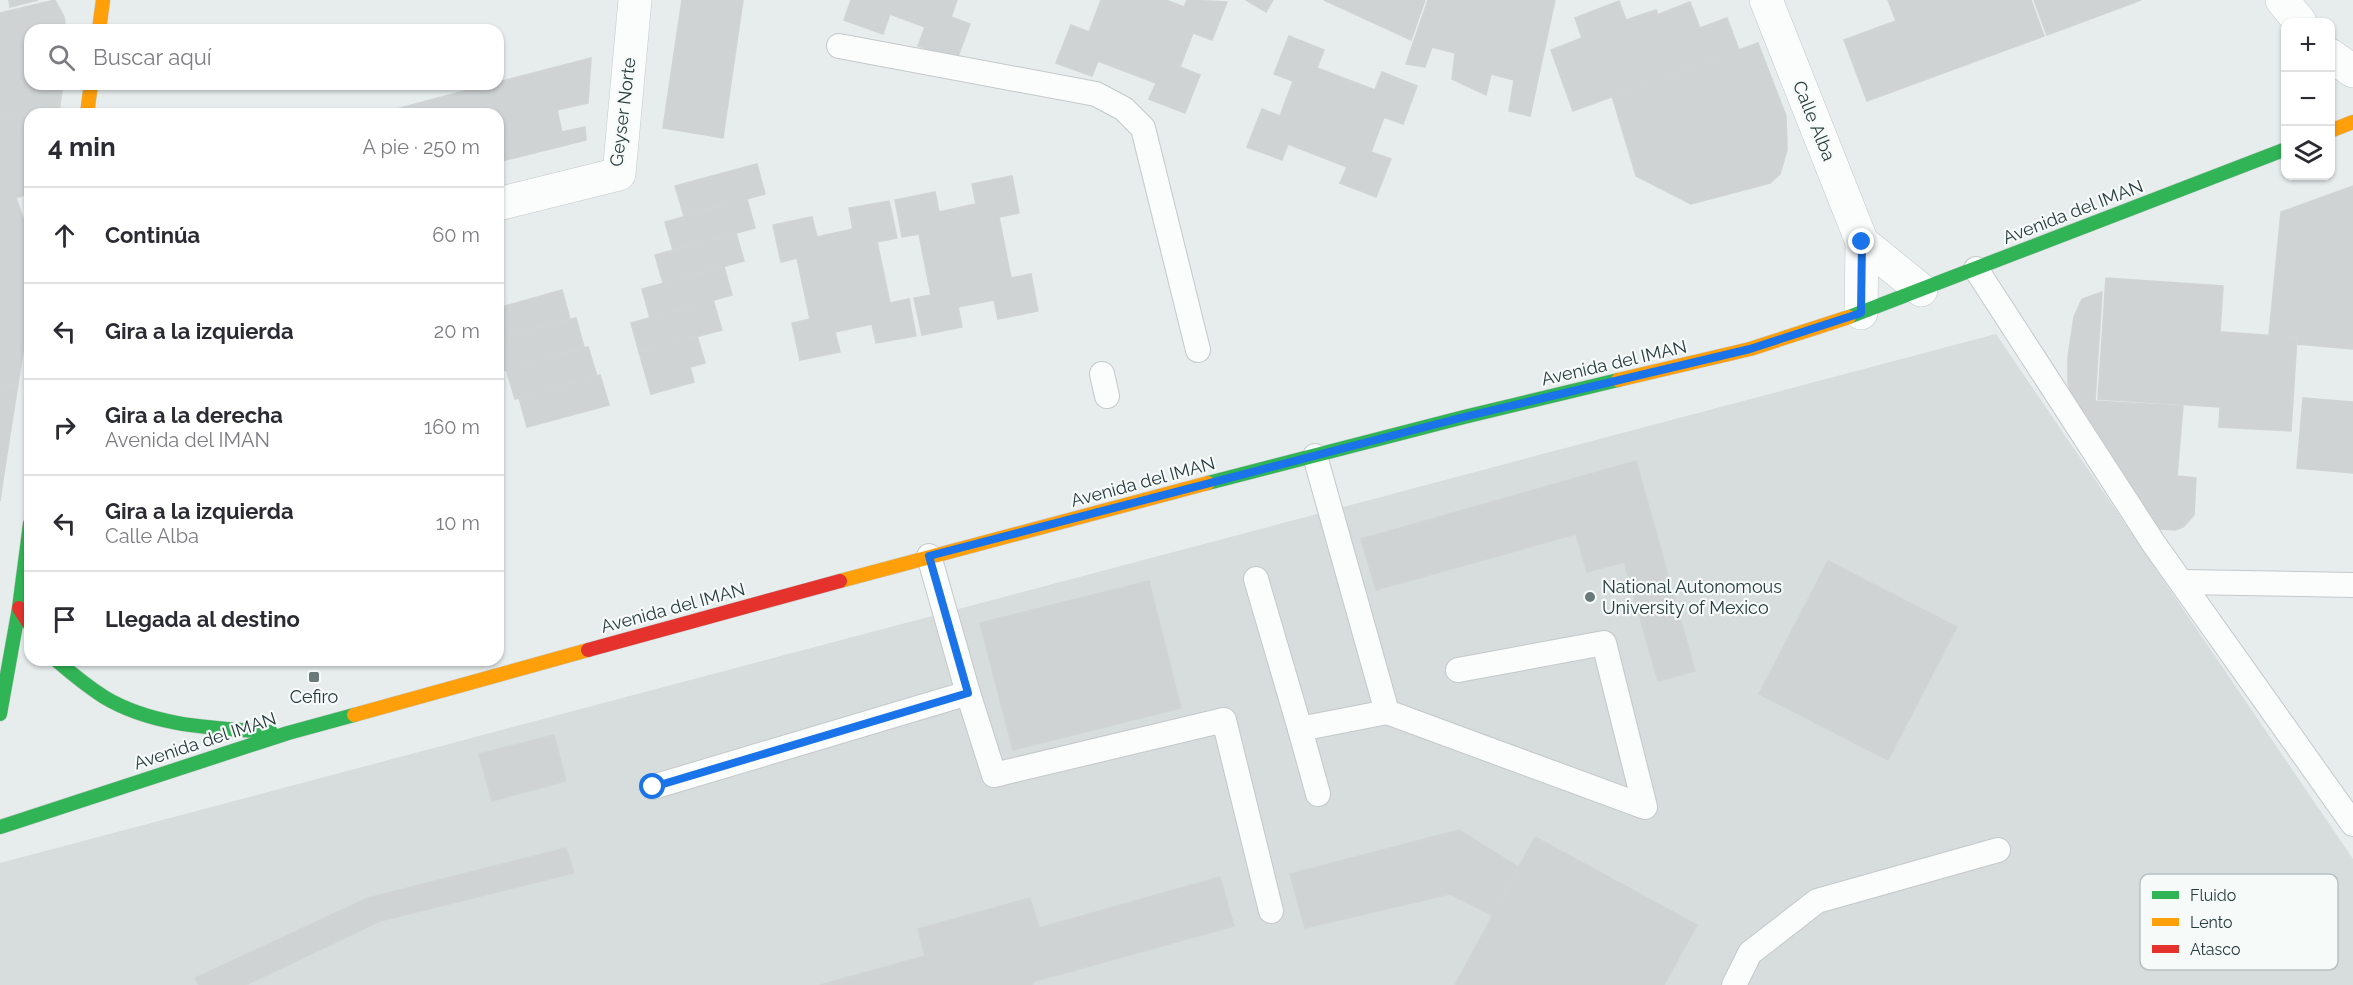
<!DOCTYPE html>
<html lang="es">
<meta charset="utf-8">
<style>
body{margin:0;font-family:Raleway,sans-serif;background:#f2f2f3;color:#2b2b33}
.controls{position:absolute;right:18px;top:18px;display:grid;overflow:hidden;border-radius:12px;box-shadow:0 2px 4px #0004}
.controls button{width:54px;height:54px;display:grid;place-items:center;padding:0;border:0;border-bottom:2px solid #e1e1e2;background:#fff;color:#2b2b33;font:30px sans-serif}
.stop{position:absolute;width:18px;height:18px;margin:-14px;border:4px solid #1a73e8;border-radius:50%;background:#fff}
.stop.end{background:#1a73e8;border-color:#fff;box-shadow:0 2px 6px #0008}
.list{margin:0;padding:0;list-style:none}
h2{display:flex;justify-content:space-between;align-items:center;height:78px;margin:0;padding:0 24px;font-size:26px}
h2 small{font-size:20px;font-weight:400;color:#7c7c81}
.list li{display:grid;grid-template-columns:39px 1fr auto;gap:18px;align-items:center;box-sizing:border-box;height:96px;padding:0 24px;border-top:2px solid #e1e1e2}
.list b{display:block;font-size:22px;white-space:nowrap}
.list p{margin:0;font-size:20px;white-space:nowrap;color:#7c7c81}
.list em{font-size:20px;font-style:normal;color:#7c7c81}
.icon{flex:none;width:33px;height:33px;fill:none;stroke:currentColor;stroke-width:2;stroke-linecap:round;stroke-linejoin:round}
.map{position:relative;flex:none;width:2353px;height:985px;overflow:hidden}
.search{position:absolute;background:#fff;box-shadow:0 2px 4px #0004;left:24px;top:24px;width:480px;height:66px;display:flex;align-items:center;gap:15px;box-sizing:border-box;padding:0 21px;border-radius:18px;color:#7c7c81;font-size:22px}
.panel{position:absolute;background:#fff;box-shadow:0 2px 4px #0004;left:24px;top:108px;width:480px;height:558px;border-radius:18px}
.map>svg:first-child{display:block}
</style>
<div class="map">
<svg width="2353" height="985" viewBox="0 0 2353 985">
<rect width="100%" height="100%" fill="#e7ecec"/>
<path fill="#d6dddc" d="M1996,334L2353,859V985H0V863Z"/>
<g fill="#cfd3d3" stroke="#d0d5d4" stroke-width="1.5">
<path d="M9,0H38L10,7Z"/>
<path d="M55,0L64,17L66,30H30V84H63L60,104L0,119V13Z"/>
<path d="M682,0H743L723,138L663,128Z"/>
<path d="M851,0H957L951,17L970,24L957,59L918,46L925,27L890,14L883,34L844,20Z"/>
<path d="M1101,0H1166L1184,7L1187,0L1227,2L1212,40L1193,33L1180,67L1200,75L1185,113L1149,99L1156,83L1098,61L1092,76L1056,63L1071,25L1089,32Z"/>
<path d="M1246,0H1273L1266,12Z"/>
<path d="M1324,0H1425L1411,40Z"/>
<path d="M1428,0H1555L1530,116L1509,111L1514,80L1491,74L1486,95L1452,79L1455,53L1432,47L1425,67L1406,64Z"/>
<path d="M1888,0H2031L2044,36L1867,101L1844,40L1896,21Z"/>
<path d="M2034,0H2141L2047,35Z"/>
<path d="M1619,1L1626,20L1656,10L1679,72L1573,111L1551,50L1582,38L1575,18Z"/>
<path d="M1690,2L1700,28L1727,18L1739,50L1679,72L1657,15Z"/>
<path d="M1289,36L1324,50L1317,68L1375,90L1382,72L1417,86L1403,124L1384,117L1371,152L1391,159L1376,197L1340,183L1347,167L1288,144L1282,160L1247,147L1262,109L1280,116L1293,81L1274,74Z"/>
<path d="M1758,43L1786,116L1787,150L1780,174L1770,183L1691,204L1636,176L1612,96Z"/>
<path d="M591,58L588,103L557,110L562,132L585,127L586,140L498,162V114L381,113L491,84H498V82Z"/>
<path d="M60,104L59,114H30V193L16,198L30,238V308L18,384L0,388V119Z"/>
<path d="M757,164L765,194L684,216L675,186Z"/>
<path d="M1012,176L1019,213L999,217L1011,278L1031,274L1038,311L998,319L994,300L958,307L962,327L922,335L914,298L931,295L919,234L902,237L895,200L935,192L939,212L976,204L972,184Z"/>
<path d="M2353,186V349L2297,344V337L2269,335L2281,212Z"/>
<path d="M747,199L755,228L673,250L665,222Z"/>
<path d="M889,201L897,238L877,242L890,303L909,299L916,336L876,343L872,324L835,332L840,352L800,360L792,323L810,319L797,258L781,262L773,225L812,217L817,237L853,229L849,208Z"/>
<path d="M736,233L744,261L663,283L655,255Z"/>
<path d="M724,267L732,295L650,318L642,289Z"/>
<path d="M2106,278L2223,286L2220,332L2297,337L2291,431L2219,427L2220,407L2098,399Z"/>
<path d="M562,290L570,319L498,339V308Z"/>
<path d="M2102,292L2095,401L2183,406L2177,476L2196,478L2194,515L2183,527L2175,530L2160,529L2153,526L2077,412L2068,383V357L2074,317L2082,299Z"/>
<path d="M713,300L722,330L639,352L631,323Z"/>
<path d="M576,318L584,347L502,371L498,356V339Z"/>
<path d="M697,336L705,363L690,367L694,382L651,394L639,352Z"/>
<path d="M588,347L597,376L515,399L506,369Z"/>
<path d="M600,375L609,405L527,427L519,398Z"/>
<path d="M18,384L4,473H0V388Z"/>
<path d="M2303,398L2353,402V473L2297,468Z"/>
<path d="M1636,461L1695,671L1658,681L1624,562L1587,572L1576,534L1376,590L1361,539Z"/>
<path d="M0,473H4L0,501Z"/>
<path d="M1828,561L1957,627L1888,760L1759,694Z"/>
<path d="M1149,581L1181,708L1013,750L980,623Z"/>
<path d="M554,735L566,781L492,801L479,754Z"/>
<path d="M1459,830L1518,867L1492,915L1450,894L1305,928L1290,874Z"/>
<path d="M1535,837L1697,925L1664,985H1455Z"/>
<path d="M566,848L574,873L380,921L246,985H199L195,978L368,898Z"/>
<path d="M1220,877L1234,926L1032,982L1033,985H820L925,956L918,929L1030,898L1039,928Z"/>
</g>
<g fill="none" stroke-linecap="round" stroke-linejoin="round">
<defs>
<g id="lane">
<path d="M839,46L1096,94L1124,109L1143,128L1198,350"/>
<path d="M1976,269L2154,544L2353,824"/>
<path d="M1102,374L1107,396"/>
<path d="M1315,456L1387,712L1645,807L1604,643L1458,670"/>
<path d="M1256,579L1300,729L1387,712"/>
<path d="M2183,582L2353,585"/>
<path d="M968,693L994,775L1224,720L1271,911"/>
<path d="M1300,729L1318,794"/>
<path d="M653,787L968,693L929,556"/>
<path d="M1734,985L1750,953L1817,901L1998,850"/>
</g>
<g id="street">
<path d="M1766,0L1862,242L1861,313"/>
<path d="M2282,0L2300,22"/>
<path d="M2330,55L2353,71"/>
<path d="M498,204L619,174L635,0"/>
<path d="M1862,242L1921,290"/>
</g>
<g id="fast">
<path d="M1849,317L2286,149"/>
<path d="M1208,483L1464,417L1618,380"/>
<path d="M56,660C71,673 87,686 104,697C154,727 215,728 271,732"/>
<path d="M0,714L19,608L30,524"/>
<path d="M0,827L288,733L354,715"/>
</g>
<g id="slow">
<path d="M99,30L103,0"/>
<path d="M87,114L91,84"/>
<path d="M2330,131L2353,122"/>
<path d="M1618,380L1750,349L1849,317"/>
<path d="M840,581L1208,483"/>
<path d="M354,715L588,650"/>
</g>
<g id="jam">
<path d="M19,608L30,625"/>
<path d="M588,650L840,581"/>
</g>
</defs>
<use href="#lane" stroke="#c4c9c9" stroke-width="26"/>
<use href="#street" stroke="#c4c9c9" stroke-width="34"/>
<use href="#fast" stroke="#c5caca" stroke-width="15"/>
<use href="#slow" stroke="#c5caca" stroke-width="15"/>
<use href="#jam" stroke="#c5caca" stroke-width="15"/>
<use href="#lane" stroke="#fbfcfc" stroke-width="24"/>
<use href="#street" stroke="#fbfcfc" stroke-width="33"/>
<use href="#fast" stroke="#30b455" stroke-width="14"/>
<use href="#slow" stroke="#ff9f0a" stroke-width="14"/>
<use href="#jam" stroke="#e5322d" stroke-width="14"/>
</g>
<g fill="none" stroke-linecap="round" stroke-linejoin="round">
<path stroke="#1a73e8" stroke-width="8" d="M653,787L968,693L929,556L1464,417L1750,349L1861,313L1862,242"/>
</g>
<g fill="#6a7a7a" stroke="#f6faf9" stroke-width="2">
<circle cx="1590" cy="597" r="6"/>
<rect x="308" y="671" width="12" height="12" rx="3"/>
</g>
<g text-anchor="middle" stroke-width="4.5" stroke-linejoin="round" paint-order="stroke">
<g font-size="18" fill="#273c3d" stroke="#f6faf9">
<text transform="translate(623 112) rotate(-83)" y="6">Geyser Norte</text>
<text transform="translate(1814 121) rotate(68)" y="6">Calle Alba</text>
<text transform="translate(2073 212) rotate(-21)" y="6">Avenida del IMAN</text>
<text transform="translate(1614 363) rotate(-13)" y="6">Avenida del IMAN</text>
<text transform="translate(1143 482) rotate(-15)" y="6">Avenida del IMAN</text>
<text transform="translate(673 608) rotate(-15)" y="6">Avenida del IMAN</text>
<text transform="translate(205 741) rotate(-18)" y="6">Avenida del IMAN</text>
</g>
<g font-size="18" fill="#273c3d" stroke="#f6faf9" text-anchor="start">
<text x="1602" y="593">National Autonomous<tspan x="1602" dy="21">University of Mexico</tspan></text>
<text x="314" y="703" text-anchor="middle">Cefiro</text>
</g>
</g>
<rect x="2140" y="874" width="198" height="96" rx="9" fill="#f6faf9" stroke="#b8c1c1" stroke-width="1.5"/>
<rect x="2152" y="891" width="27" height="8" fill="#30b455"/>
<rect x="2152" y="918" width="27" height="8" fill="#ff9f0a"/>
<rect x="2152" y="945" width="27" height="8" fill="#e5322d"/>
<g font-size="16" fill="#273c3d">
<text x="2190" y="901">Fluido</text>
<text x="2190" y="928">Lento</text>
<text x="2190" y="955">Atasco</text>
</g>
</svg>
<div class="controls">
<button>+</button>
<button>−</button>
<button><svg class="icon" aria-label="layers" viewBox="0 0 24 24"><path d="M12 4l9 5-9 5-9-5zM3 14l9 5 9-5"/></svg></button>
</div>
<div class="stop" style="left:653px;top:787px"></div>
<div class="stop end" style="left:1862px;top:242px"></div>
<div class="search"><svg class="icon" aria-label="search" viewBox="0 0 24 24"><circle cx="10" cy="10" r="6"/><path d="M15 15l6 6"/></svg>Buscar aquí</div>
<section class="panel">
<h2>4 min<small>A pie · 250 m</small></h2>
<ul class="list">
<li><svg class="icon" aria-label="ahead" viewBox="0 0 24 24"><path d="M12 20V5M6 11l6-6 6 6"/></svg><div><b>Continúa</b></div><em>60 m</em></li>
<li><svg class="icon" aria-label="left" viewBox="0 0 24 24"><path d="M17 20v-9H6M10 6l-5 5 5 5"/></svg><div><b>Gira a la izquierda</b></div><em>20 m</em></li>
<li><svg class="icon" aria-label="right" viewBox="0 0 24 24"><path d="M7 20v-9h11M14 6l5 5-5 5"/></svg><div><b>Gira a la derecha</b><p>Avenida del IMAN</p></div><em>160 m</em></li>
<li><svg class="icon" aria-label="left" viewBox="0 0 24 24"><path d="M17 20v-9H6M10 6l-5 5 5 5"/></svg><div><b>Gira a la izquierda</b><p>Calle Alba</p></div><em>10 m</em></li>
<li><svg class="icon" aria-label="arrive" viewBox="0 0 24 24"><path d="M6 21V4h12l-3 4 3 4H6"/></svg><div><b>Llegada al destino</b></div></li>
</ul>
</section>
</div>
